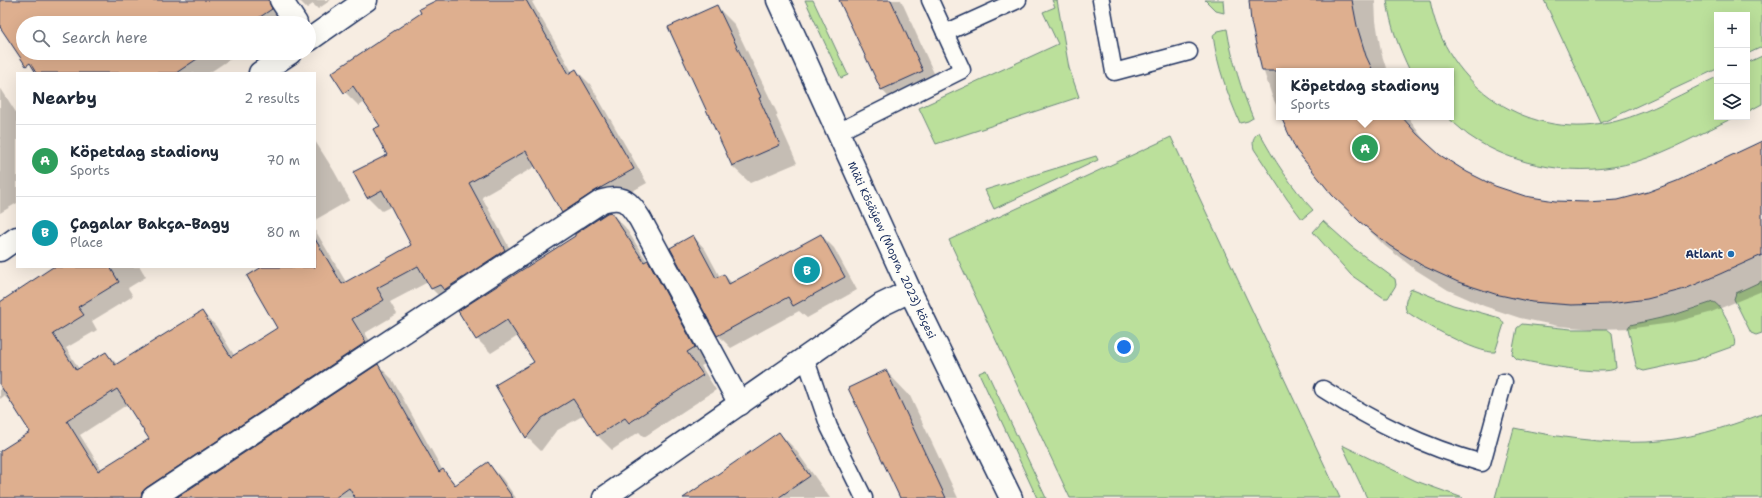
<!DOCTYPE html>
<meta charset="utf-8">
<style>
body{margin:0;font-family:"Shantell Sans",sans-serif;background:#f2f2f3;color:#1f2937}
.controls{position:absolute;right:12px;top:12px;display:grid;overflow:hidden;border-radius:0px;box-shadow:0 4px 16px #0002}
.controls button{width:36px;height:36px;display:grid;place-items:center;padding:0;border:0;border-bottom:1px solid #e0e1e3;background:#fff;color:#1f2937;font:20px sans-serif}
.you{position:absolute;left:1124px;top:347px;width:14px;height:14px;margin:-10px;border:3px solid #fff;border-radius:50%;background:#1a73e8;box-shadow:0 0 0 6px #1a73e833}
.badge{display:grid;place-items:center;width:26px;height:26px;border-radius:50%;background:#0f766e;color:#fff;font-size:13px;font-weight:700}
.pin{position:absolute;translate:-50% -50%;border:2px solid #fff;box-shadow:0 1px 4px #0006}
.popup{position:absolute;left:1276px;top:68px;width:178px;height:52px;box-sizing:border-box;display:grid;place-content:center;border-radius:0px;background:#fff;filter:drop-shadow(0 1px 3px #0005);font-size:13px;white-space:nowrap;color:#747a83}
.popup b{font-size:15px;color:#1f2937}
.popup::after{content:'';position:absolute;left:50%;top:100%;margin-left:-8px;border:8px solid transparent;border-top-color:#fff}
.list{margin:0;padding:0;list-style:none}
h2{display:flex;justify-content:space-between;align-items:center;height:52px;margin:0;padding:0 16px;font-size:17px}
h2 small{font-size:13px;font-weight:400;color:#747a83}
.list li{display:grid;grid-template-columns:26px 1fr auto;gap:12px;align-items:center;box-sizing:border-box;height:72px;padding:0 16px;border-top:1px solid #e0e1e3}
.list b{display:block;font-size:15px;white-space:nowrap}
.list p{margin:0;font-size:13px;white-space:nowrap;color:#747a83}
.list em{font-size:13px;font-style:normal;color:#747a83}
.icon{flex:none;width:22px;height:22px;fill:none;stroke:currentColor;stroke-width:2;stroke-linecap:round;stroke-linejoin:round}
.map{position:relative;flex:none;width:1762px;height:498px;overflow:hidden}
.search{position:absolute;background:#fff;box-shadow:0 4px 16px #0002;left:16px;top:16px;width:300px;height:44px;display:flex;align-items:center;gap:10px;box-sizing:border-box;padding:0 14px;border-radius:22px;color:#747a83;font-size:15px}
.panel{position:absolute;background:#fff;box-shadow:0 4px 16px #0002;left:16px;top:72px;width:300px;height:196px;border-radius:0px}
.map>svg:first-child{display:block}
</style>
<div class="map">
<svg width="1762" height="498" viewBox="0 0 1762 498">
<rect width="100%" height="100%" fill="#f7ede2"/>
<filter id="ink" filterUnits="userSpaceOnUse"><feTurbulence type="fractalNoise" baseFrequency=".025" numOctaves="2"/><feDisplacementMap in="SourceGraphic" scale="8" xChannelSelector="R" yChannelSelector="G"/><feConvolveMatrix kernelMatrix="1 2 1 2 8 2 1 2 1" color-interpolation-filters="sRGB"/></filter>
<g filter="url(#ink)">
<g fill="#bbe09b" stroke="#6b887c">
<path d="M805,0H813L848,75L841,78Z"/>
<path d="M1052,0H1057L1069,68L1079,97L936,144L919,108L1058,44L1043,12L1055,7Z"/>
<path d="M1205,0H1223L1224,13L1216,11Z"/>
<path d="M1387,0H1430C1445,87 1531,144 1617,121C1649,113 1687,91 1717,77V117H1735C1703,132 1670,152 1635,162C1579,178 1516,168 1468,135C1461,129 1454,123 1447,117H1451V71H1410C1399,48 1390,25 1387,0Z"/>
<path d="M1544,0H1762V47L1747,54V15H1717V69L1601,123Z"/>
<path d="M1227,29C1232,60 1241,89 1253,118L1248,121L1240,123C1228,95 1217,66 1213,35L1218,31Z"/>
<path d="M1762,56V104L1747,112V63Z"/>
<path d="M1259,132C1274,160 1291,186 1313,210L1302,219L1287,199L1254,149C1252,141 1253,137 1259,132Z"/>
<path d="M1171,137L1340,498H1070L949,240Z"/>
<path d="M1096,156L1098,160L994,209L985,190Z"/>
<path d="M1323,221L1352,247L1395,279L1396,285L1388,298H1384L1351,275L1313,232Z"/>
<path d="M1762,281V333L1756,335L1751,333L1734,299L1736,293Z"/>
<path d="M1413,289L1453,305L1500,318L1504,324L1495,352C1477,354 1423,323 1407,312C1403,305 1407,297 1410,290Z"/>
<path d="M1713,302C1722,304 1738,339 1734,346L1695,360L1644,371L1638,369L1636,365L1628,328L1630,325L1674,315Z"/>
<path d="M1522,324L1571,329H1607L1612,333L1616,368C1606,377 1532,363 1517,359L1512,354L1517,328Z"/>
<path d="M986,370L1046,498H1037L979,373Z"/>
<path d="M1762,414V498H1495L1514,428C1557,437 1602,444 1647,442C1686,440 1725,428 1762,414Z"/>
<path d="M1342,445L1416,481L1463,498H1367Z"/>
</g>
<g fill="#0003" fill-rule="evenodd">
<path d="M0,0H331L318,9L313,4L307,8L301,2L294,1L284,23H23V52L0,17Z"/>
<path d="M439,0H535L532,2L572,72L576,70L590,84L647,183L609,204L577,226L563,212L536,166L482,197L518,264L446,303L432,289L428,282L390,302L397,314L365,333L379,356L165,498H0V452L31,433L14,405L4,396L0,399V302L59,267H140L146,277L128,288L133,296L92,321L97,330L66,348L79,369L106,353L118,365L202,312L216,326L234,355L279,328L264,267H315V230L346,282L412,245L392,206L382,211L368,197L388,155L381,126L365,102L359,106L345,92L332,74L423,14ZM128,404L150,440L102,470L80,435Z"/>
<path d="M840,0H901L942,91L901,110L882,90Z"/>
<path d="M1250,0H1375L1376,21L1381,52L1387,71H1279V111L1272,96L1260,60Z"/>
<path d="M716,6L734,24L778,115L776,116L797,163L750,183L732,166L670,28Z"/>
<path d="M24,53H239L209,73H37Z"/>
<path d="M0,87L17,114V203L0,213Z"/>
<path d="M1282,117H1408L1421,136L1431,148L1440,156L1466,173L1494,187L1524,196L1555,202L1586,203L1618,201L1648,193L1678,182L1762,142V291L1709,313L1672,323L1634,328L1596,329L1558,326L1520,318L1484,306L1448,290L1416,270L1385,246L1358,219Z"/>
<path d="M315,141L334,171L350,200L315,220Z"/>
<path d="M611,213L625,227L647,261L662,275L709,362L701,366L716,390L644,437L639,432L612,450L598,436L584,415L556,431L541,451L527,437L496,386L536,362L518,336L491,353L477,339Z"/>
<path d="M821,235L834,248L857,290L807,318L799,311L731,348L718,335L693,236L705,249L720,277L724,275L732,283Z"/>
<path d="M378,365L392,379L443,471L457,485L488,464L502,478L516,498H177Z"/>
<path d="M886,371L910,396L958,498H900Z"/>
<path d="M779,433L795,449L830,498H690Z"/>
</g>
<g fill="#deaf8f" stroke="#1b2f5e" fill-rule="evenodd">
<path d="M0,0H269L272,9L251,23H23V53H206L176,73H36L30,63L26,66L0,27Z"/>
<path d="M437,0H526L568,74L576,69L634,169L595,191L562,213L526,151L469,183L505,250L444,290L440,285L431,289L418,266L377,288L384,300L352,319L366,342L146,488L142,492L141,498H0V451L30,432L0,385V302L53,267H110L119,282L78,307L84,315L53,334L76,370L106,352L115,365L202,311L231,357L277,328L247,276L262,267H315V239L342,284L411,245L382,190L367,198L353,172L387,155L373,129L380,126L353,86L344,93L331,73L421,13L419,9ZM117,389L149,439L98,471L67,421Z"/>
<path d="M839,0H891L923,71L881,90Z"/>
<path d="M1249,0H1352L1357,26L1366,56L1373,71H1262L1251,22Z"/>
<path d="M717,5L761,97L759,98L780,145L732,166L668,27Z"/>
<path d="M1281,117H1402L1417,134L1440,155L1467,172L1495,186L1525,196L1555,201L1586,202L1618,200L1648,192L1677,181L1762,141V255L1720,274L1685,289L1647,299L1609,304L1571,305L1532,302L1495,294L1458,282L1423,266L1390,246L1360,222L1332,195L1296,150Z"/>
<path d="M611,212L644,262L648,260L695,347L687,352L703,375L629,423L625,418L597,436L573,399L542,418L526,438L495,385L534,362L507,320L476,340L458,311L575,236V234L607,213Z"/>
<path d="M821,234L845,277L793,306L788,297L717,336L670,248L693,235L716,278L724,274L729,284Z"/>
<path d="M378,364L439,472L443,469L455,485L488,462L513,498H355L349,488L335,498H176Z"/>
<path d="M886,370L946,498H900L848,388Z"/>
<path d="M779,432L810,476L778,498H683Z"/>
</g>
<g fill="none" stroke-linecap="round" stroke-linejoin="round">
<defs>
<g id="service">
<path d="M1101,0L1114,72L1189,52"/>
<path d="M945,33L1018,0"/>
<path d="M838,132L962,70L930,0"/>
<path d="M805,357L829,427L864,498"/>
<path d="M1323,389C1376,423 1422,446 1482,463L1504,382"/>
</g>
<g id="minor">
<path d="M281,0L296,23"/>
<path d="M309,40L366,0"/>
<path d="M260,73L290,53"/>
<path d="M0,250L17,238"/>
<path d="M153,498L602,201C624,195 628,201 640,219L740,404"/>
<path d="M604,498L881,305L910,291"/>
</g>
<path id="tertiary" d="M778,0L910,291L1011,498"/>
</defs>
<use href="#service" stroke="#1b2f5e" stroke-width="19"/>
<use href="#minor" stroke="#1b2f5e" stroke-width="25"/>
<use href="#tertiary" stroke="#1b2f5e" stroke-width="25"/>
<use href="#service" stroke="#fdfcf7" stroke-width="16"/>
<use href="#minor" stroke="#fdfcf7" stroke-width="22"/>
<use href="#tertiary" stroke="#fdfcf7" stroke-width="22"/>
</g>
</g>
<circle fill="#1f6fb2" stroke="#fdfcf7" stroke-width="1.5" cx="1731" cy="254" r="4"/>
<g text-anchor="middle" stroke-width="3" stroke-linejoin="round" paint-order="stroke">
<g font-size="11" fill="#1b2f5e" stroke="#fdfcf7">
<text transform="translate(892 250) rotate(65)" y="4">Mäti Kösäýew (Mopra, 2023) köçesi</text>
</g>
<g font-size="11" font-weight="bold" fill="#1b2f5e" stroke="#fdfcf7" text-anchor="end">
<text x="1723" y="258">Atlant</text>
</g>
</g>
</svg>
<div class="controls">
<button>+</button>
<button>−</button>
<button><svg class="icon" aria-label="layers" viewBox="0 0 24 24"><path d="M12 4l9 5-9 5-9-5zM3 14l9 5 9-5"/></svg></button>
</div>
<div class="you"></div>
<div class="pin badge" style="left:1365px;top:148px;background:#2e9e5b">A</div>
<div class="popup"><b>Köpetdag stadiony</b>Sports</div>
<div class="pin badge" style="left:807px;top:270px;background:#0f9aa8">B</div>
<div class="search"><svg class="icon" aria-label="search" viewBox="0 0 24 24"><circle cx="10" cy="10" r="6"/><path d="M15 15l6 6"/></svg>Search here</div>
<section class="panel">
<h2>Nearby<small>2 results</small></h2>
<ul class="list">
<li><span class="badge" style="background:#2e9e5b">A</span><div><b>Köpetdag stadiony</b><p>Sports</p></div><em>70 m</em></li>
<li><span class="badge" style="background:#0f9aa8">B</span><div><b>Çagalar Bakça-Bagy</b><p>Place</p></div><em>80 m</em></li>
</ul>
</section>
</div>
